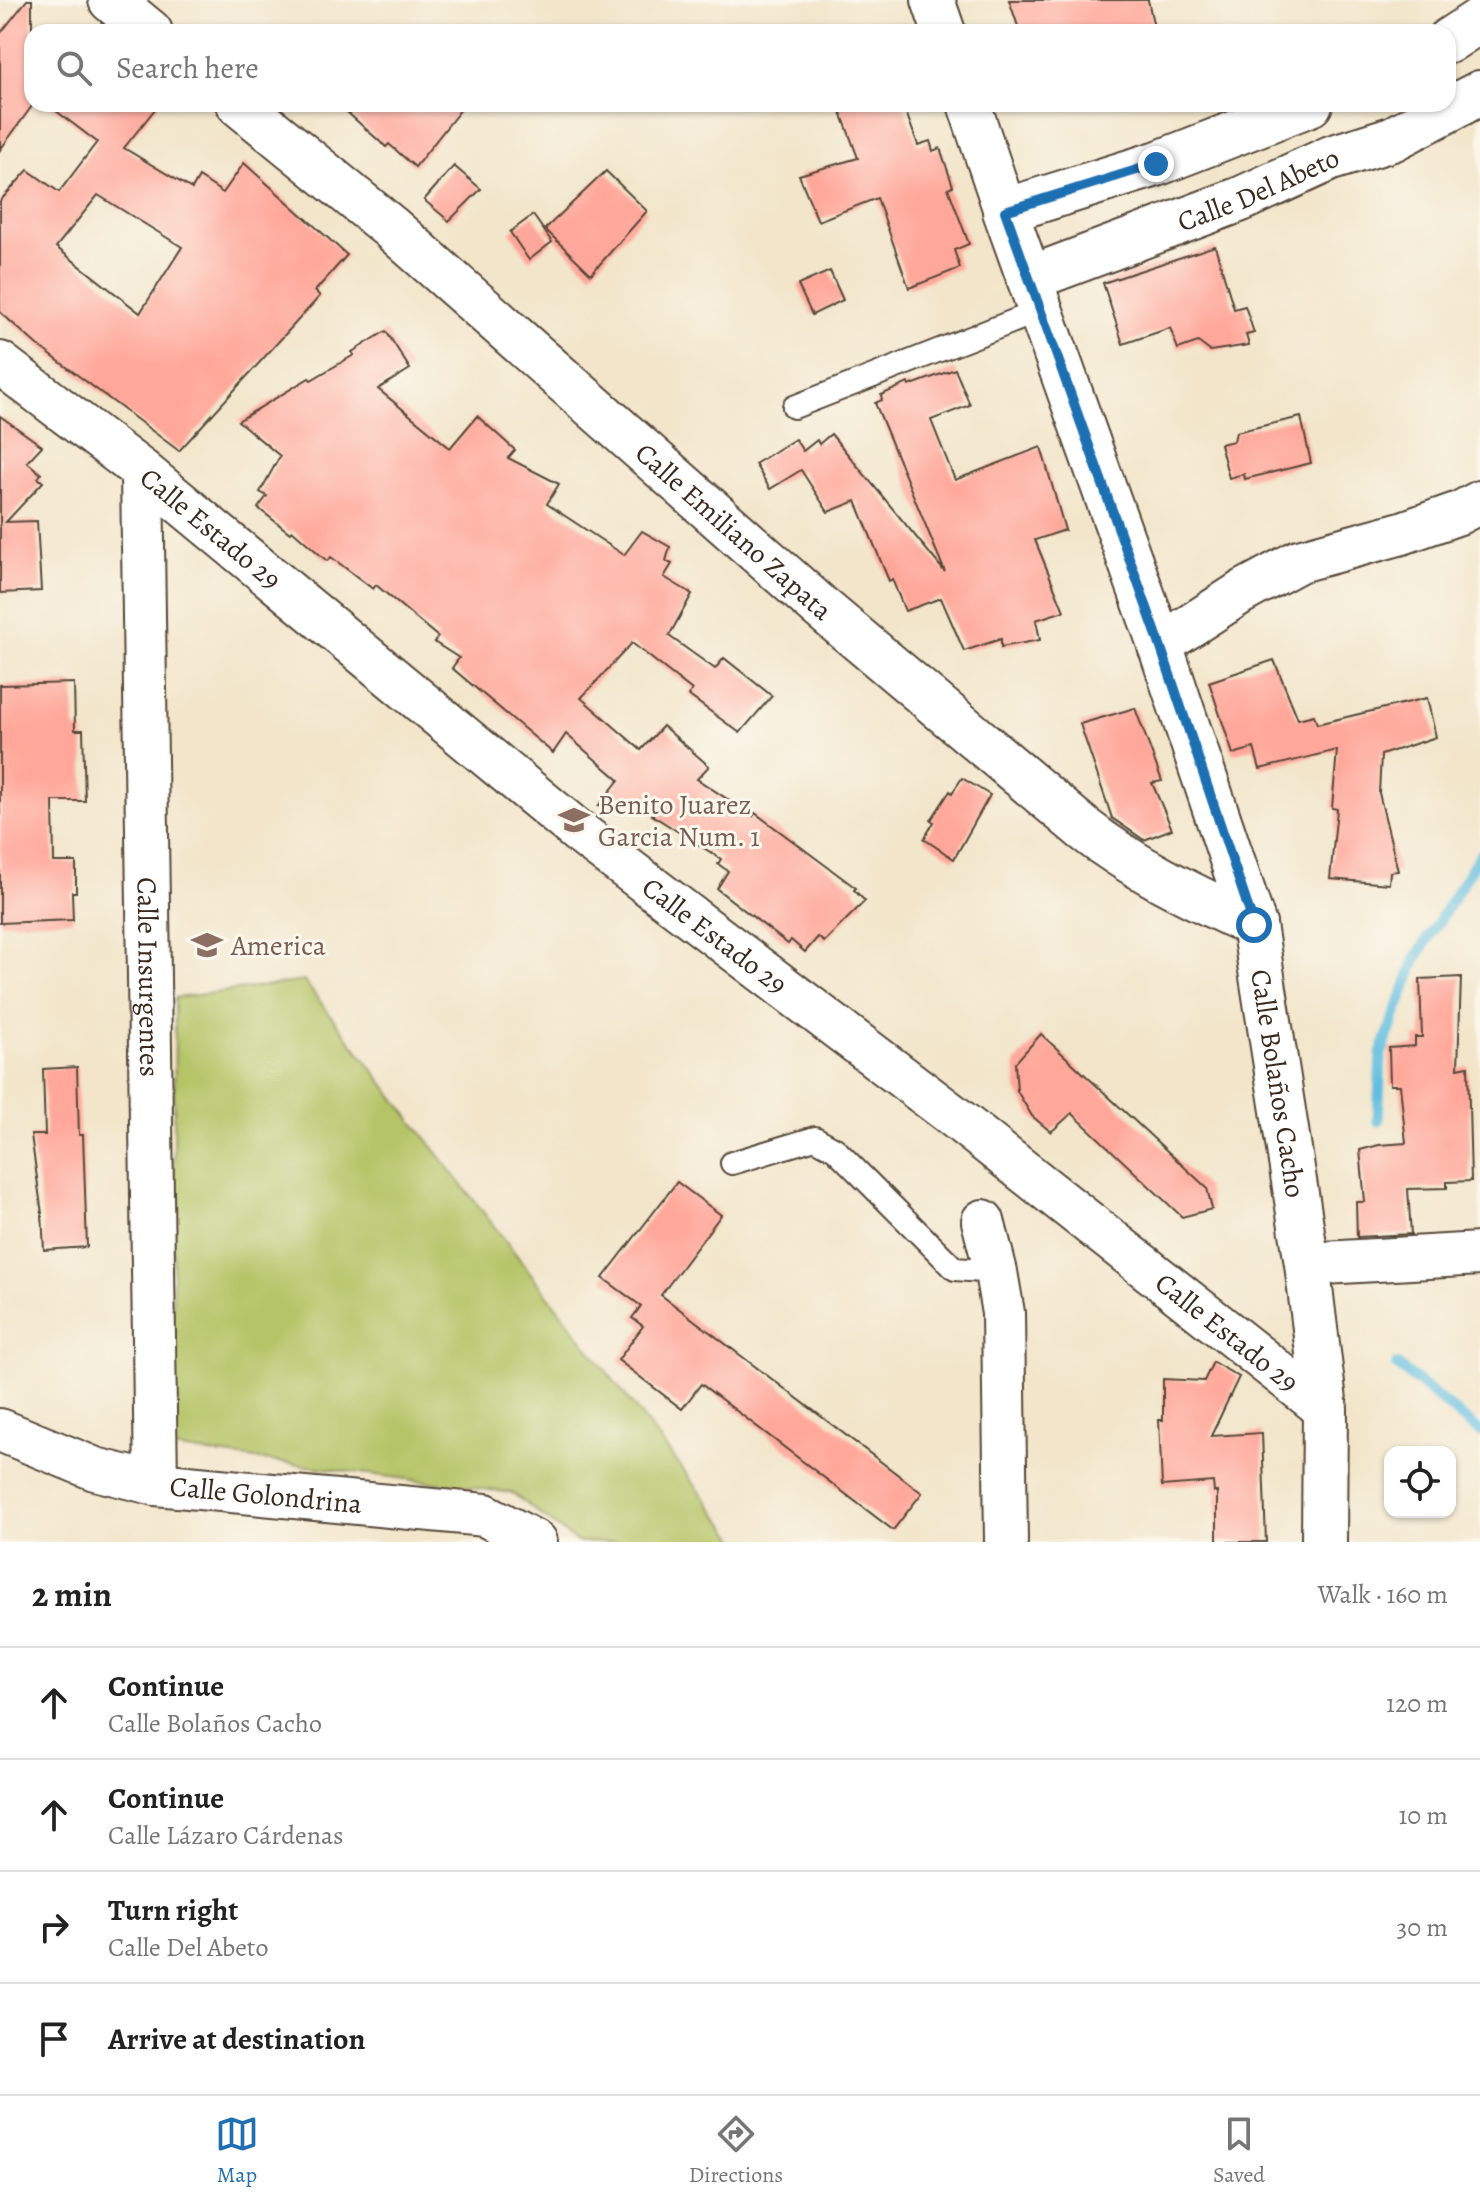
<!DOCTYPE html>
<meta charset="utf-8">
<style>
body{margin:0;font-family:Alegreya,serif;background:#f6f6f6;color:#222}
.controls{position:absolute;right:24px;bottom:24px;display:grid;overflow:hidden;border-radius:16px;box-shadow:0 2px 6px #0004}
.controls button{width:72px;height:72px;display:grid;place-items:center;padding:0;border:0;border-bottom:2px solid #e0e0e0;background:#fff;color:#222;font:40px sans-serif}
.stop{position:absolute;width:24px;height:24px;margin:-18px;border:6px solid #1f6fb2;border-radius:50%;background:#fff}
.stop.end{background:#1f6fb2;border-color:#fff;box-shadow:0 2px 8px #0008}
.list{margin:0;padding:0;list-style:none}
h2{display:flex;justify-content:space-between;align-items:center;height:104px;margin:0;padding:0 32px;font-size:34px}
h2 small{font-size:26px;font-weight:400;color:#767676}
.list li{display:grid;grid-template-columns:52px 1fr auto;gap:24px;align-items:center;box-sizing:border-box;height:112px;padding:0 32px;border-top:2px solid #e0e0e0}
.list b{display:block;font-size:30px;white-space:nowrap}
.list p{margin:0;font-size:26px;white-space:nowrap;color:#767676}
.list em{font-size:26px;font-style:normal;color:#767676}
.icon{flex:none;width:44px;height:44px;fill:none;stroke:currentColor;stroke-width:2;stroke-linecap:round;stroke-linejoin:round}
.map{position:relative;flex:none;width:1480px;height:1542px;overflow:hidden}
.search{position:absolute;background:#fff;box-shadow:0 2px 6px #0004;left:24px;right:24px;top:24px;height:88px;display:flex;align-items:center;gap:20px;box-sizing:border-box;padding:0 28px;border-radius:24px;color:#767676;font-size:30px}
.sheet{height:552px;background:#fff}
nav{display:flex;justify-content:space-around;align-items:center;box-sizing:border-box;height:112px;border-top:2px solid #e0e0e0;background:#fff;font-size:22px;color:#767676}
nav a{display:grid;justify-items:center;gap:4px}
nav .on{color:#1f6fb2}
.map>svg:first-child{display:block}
</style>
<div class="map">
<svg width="1480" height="1542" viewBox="0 0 1480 1542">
<rect width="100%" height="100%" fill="#fbf7ec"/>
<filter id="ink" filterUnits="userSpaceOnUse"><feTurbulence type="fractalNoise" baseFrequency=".0125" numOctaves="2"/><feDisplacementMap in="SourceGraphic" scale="16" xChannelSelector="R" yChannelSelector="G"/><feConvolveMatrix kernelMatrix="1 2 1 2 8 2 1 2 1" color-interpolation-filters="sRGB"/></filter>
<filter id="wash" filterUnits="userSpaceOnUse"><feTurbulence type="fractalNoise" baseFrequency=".006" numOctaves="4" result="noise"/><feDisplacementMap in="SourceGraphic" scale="32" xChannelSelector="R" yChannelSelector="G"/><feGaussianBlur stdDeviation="1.8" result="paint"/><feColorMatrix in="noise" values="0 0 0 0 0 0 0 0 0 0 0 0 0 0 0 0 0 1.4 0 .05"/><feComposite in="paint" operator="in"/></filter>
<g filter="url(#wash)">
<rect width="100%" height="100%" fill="#f2e5ca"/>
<path fill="#b5c466" stroke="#787742" stroke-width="2" d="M304,981L739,1542H577L512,1493L172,1448L175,998Z"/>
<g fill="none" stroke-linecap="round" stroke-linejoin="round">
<g stroke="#62bee0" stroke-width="11">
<path d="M1378,1121L1381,1054L1416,958L1480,855"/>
<path d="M1397,1365L1480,1432"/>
</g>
</g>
<g id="blocks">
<g fill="#ffa79a" fill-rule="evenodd">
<path d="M27,0H32V106L0,150V34Z"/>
<path d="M1009,0H1148L1155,32H1020Z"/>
<path d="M47,104H159L124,148L192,189L199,177L223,193L244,163L347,255L315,291L320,296L179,451L36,344L0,312V201L28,170L59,192L97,142ZM98,195L182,247L140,313L56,247Z"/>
<path d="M338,104H465L415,167L389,144L386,147Z"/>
<path d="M838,104H903L918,145L930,141L933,151L940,148L953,186L948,188L969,244L954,250L960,268L909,288L877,198L818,221L799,175L858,158Z"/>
<path d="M454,166L481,189L449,221L424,200Z"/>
<path d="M606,171L647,211L591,274L545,229Z"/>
<path d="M533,215L552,242L529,260L510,232Z"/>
<path d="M1215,246L1234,309L1245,306L1254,333L1246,335L1249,345L1210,351L1198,342L1178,349L1170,328L1123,344L1103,283Z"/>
<path d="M830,271L843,300L812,315L798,285Z"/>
<path d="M386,331L410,369L378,389L450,448L477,416L515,450L508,458L559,484L547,504L624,555L642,531L670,547L666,561L672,564L664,577L692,594L669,636L715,669L724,658L772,696L740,733L688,695L692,690L632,643L581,698L641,750L663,726L709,766L697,779L753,816L755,813L856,888L854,890L865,901L824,942L818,937L805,952L791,940L788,944L717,889L728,871L718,864L721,859L652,815L659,807L599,805L619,780L566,734L553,753L452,668L459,658L434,642L438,637L376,585L373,589L331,557L327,561L292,530L290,533L258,508L267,496L260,492L280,456L238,421L309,378L311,380L354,355L352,352Z"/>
<path d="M955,369L970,405L931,420L955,480L1041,447L1065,530L1035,540L1064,611L1036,620L1040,640L1001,647V639L964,651L941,598L905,611L892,579L889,581L856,501L828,512L801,470L770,489L755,464L795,439L803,451L817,440L819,444L831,434L945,572L875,403L882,400L881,395L908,383L909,386Z"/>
<path d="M0,416L42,446L27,462L41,474L38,478L43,482L6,522L37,521L41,591L0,593Z"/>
<path d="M1301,417L1311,463L1245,479L1244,474L1229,478L1220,444L1234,441L1236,432Z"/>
<path d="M1274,660L1298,719L1314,715L1317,724L1427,698L1436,737L1381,755L1379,793L1398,871L1390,872L1389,884L1330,879L1337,809L1332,808L1337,750L1260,769L1254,748L1233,754L1209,682Z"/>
<path d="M74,683L75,730H83L85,801H53L54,862H76V892H72L73,920L0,923V685Z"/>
<path d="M1135,708L1162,781L1152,783L1172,829L1144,840L1112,818L1080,724Z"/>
<path d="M962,778L990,795L954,859L924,839L934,822L931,820L950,791L952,793Z"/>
<path d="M1461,977L1458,1068L1468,1066L1471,1181L1447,1182V1188L1408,1189L1411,1234L1357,1237L1356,1202H1365L1360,1150L1379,1145L1406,1143L1400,1085H1390L1389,1048L1415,1046V1037H1422L1420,979Z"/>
<path d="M1041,1034L1207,1188L1212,1209L1182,1217L1072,1113L1051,1132L1032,1116L1017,1091L1015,1063Z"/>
<path d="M77,1067L79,1135H83L87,1247L44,1250L42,1214L31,1135H45L43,1069Z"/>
<path d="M677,1182L721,1215L661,1295L922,1493L893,1530L701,1384L682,1409L618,1360L643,1326L632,1318L641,1306L603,1278Z"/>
<path d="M1213,1362L1239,1377L1211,1436L1262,1433L1266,1542H1217V1492H1214L1213,1482L1162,1486L1159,1420H1163V1379L1204,1381Z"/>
</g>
</g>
</g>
<g filter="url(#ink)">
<use href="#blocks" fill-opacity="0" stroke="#564638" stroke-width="2"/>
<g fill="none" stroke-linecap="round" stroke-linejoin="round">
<defs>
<g id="service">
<path d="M794,407L1042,310"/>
<path d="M732,1163L815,1138L835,1149L955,1269L996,1272"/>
</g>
<g id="minor">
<path d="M933,0L944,32"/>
<path d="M969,104L1005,211"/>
<path id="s1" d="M0,363L142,471L580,833L951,1114L1325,1409"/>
<path id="s2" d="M142,471L156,1484"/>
<path d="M1159,646L1242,592L1299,561L1402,533L1459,513L1480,502"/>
<path d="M983,1221L996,1272L1003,1313L1006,1542"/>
<path d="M1307,1264L1480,1254"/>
<path id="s3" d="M0,1430L95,1469L156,1484L485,1515L536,1542"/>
</g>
<g id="tertiary">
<path d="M111,0L150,32"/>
<path id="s4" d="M239,104L390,227L819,606L1084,829C1136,870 1195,897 1254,925"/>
</g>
<g id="primary">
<path d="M1448,41L1480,20"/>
<path id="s5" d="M1310,104L1156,164L1005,211L1157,636L1254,925L1307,1264L1325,1409L1324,1542"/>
<path id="s6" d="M1031,278L1241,199L1331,158L1392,139L1480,93"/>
</g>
</defs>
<use href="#service" stroke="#564638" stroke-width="26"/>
<use href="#minor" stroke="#564638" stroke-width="46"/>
<use href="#tertiary" stroke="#564638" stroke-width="48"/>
<use href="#primary" stroke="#564638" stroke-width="48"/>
<use href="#service" stroke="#fff" stroke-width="22"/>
<use href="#minor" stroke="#fff" stroke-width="42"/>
<use href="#tertiary" stroke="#fff" stroke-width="44"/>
<use href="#primary" stroke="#fff" stroke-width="44"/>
</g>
</g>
<g fill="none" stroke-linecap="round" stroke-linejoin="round" filter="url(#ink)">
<path stroke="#1f6fb2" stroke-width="10" d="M1156,164L1005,211L1157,636L1254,925"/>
</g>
<defs>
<symbol id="school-bare" viewBox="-9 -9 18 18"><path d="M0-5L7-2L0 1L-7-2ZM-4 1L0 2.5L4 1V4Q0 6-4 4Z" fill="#8d6e63" stroke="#fbf7ec" stroke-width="2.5" paint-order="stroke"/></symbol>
</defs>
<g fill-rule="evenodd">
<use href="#school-bare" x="552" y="798" width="44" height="44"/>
<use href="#school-bare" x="185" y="923" width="44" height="44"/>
</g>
<g text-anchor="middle" stroke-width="6" stroke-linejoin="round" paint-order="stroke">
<g font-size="28" fill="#3b2a1e" stroke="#fbf7ec">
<text dy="10" stroke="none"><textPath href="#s6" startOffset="244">Calle Del Abeto</textPath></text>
<text dy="10" stroke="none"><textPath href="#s1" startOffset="268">Calle Estado 29</textPath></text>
<text dy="10" stroke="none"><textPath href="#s4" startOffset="654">Calle Emiliano Zapata</textPath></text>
<text dy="10" stroke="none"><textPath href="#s1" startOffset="916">Calle Estado 29</textPath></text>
<text dy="10" stroke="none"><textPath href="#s2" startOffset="506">Calle Insurgentes</textPath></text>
<text dy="10" stroke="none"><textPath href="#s5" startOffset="1240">Calle Bolaños Cacho</textPath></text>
<text dy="10" stroke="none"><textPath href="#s1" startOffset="1564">Calle Estado 29</textPath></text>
<text dy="10" stroke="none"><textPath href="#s3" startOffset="276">Calle Golondrina</textPath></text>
</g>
<g font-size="28" fill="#785e54" stroke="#fbf7ec" text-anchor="start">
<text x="598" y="814">Benito Juarez<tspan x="598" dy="32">Garcia Num. 1</tspan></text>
<text x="231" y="955">America</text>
</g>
</g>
</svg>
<div class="controls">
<button><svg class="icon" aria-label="locate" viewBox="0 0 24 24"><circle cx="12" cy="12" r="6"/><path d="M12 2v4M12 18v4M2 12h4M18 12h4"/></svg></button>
</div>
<div class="stop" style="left:1254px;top:925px"></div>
<div class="stop end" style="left:1156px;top:164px"></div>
<div class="search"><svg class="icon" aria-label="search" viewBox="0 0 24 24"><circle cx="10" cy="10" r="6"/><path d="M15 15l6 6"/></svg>Search here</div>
</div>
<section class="sheet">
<h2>2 min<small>Walk · 160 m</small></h2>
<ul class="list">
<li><svg class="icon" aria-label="ahead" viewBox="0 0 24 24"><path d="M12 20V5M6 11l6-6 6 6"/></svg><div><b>Continue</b><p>Calle Bolaños Cacho</p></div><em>120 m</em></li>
<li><svg class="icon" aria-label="ahead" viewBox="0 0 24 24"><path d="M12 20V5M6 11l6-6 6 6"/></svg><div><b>Continue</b><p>Calle Lázaro Cárdenas</p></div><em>10 m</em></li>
<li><svg class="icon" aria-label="right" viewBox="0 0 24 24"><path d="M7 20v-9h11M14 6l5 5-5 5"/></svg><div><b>Turn right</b><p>Calle Del Abeto</p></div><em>30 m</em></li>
<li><svg class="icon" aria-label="arrive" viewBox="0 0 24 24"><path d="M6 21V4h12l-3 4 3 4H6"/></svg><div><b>Arrive at destination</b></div></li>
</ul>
</section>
<nav>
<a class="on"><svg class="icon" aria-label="map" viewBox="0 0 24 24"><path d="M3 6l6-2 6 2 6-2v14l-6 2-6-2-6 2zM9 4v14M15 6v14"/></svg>Map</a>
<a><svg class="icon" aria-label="directions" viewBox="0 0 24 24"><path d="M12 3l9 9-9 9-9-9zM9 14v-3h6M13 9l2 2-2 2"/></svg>Directions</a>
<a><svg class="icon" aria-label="saved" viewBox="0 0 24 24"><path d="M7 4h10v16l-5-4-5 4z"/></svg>Saved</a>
</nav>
